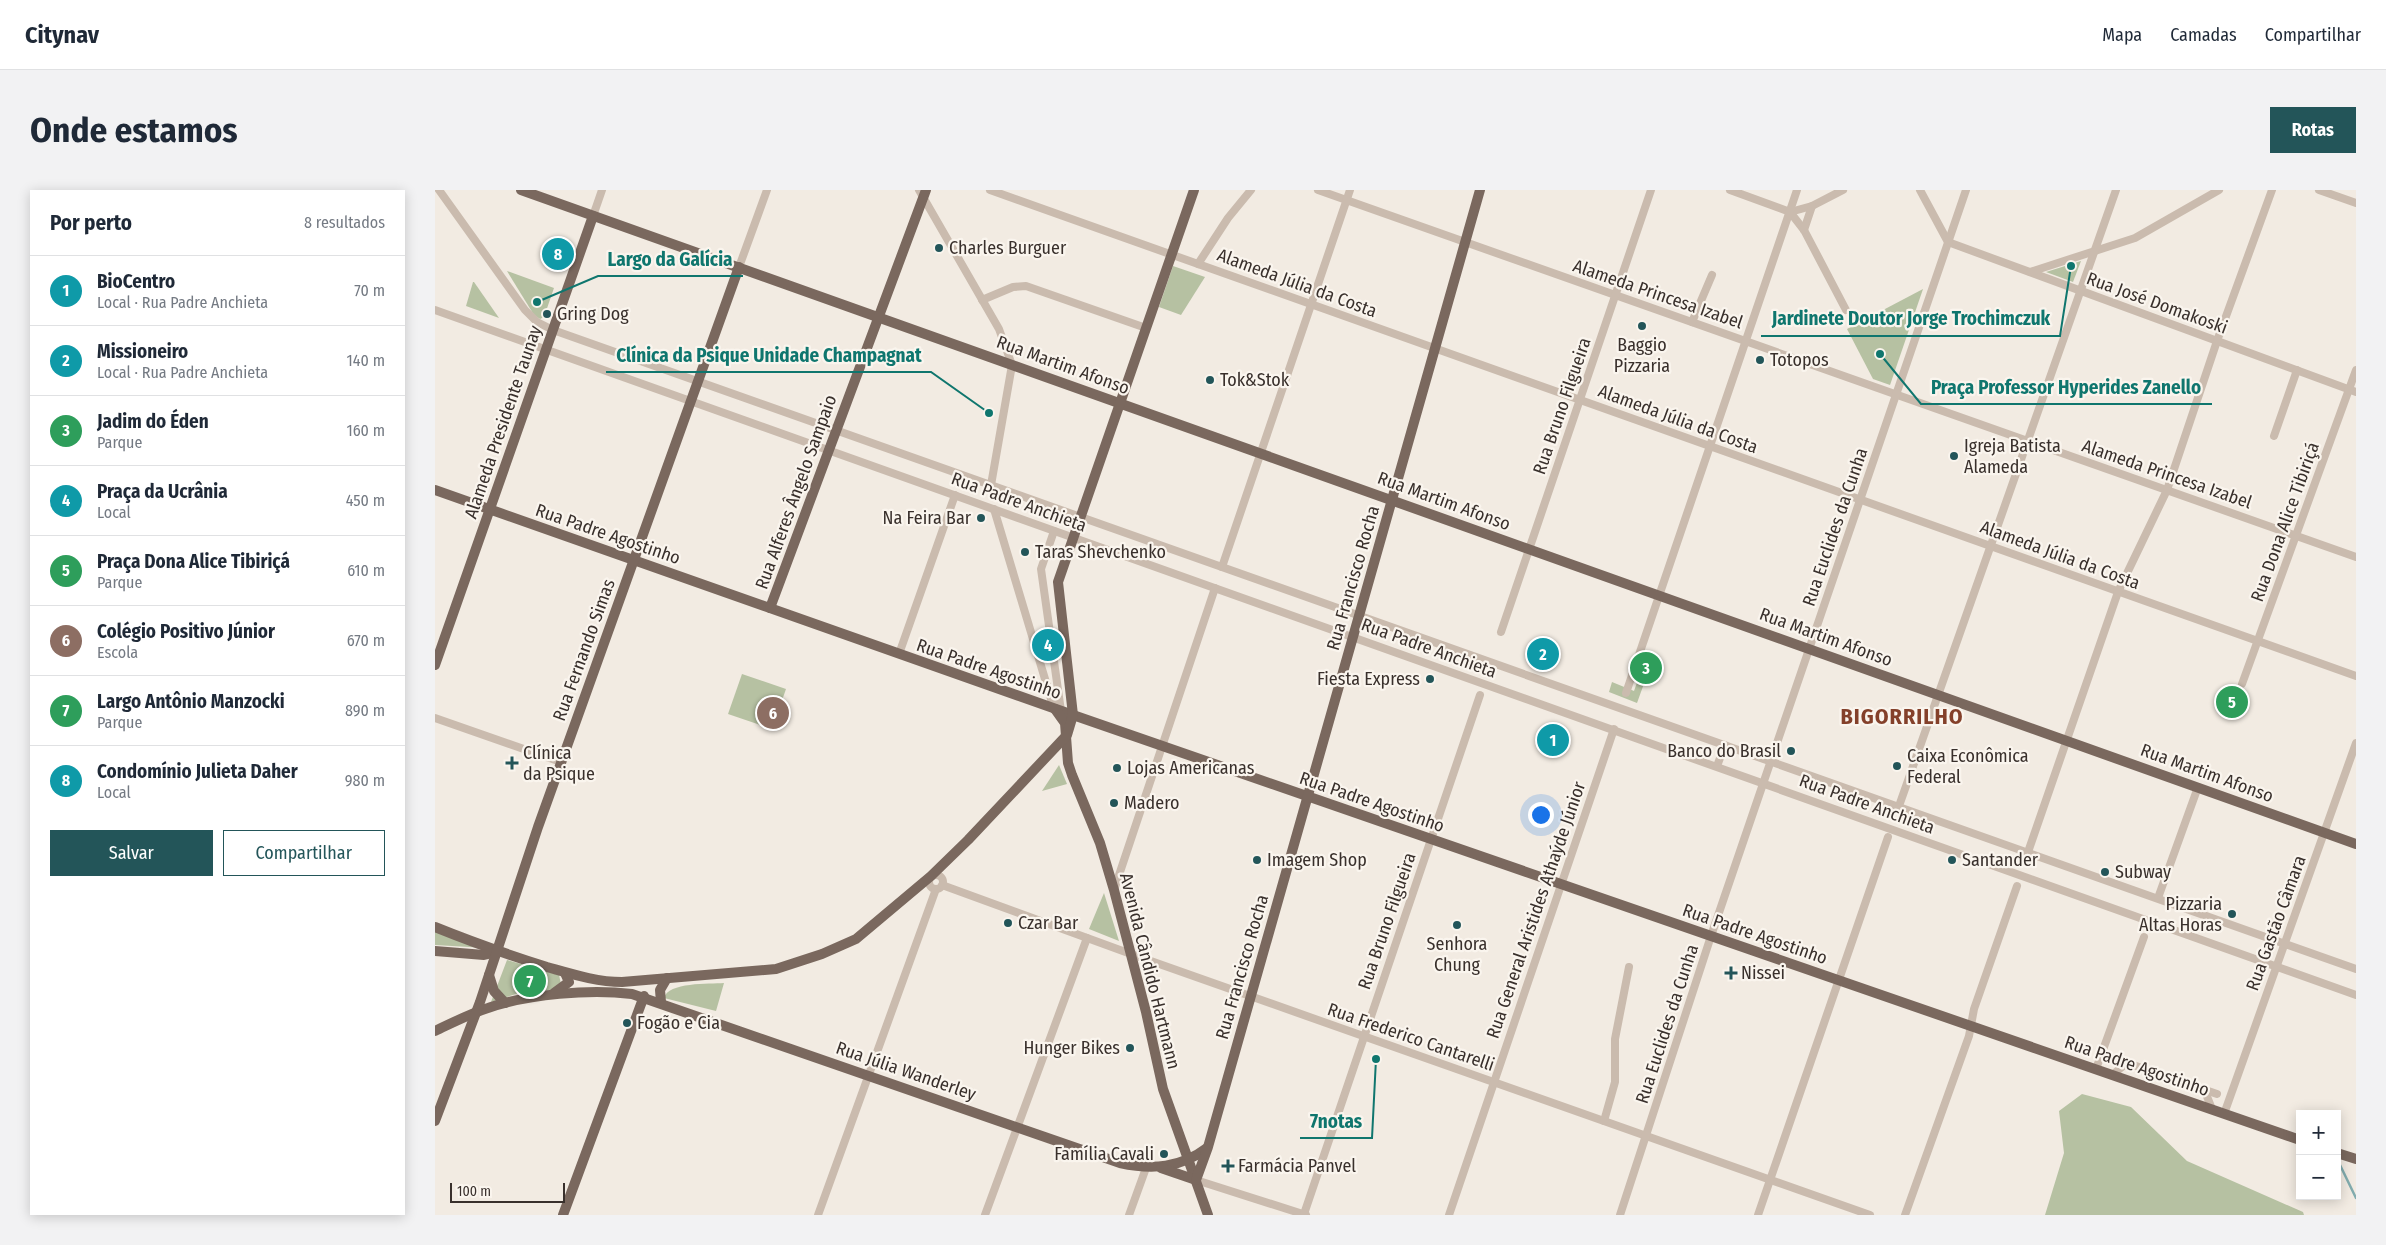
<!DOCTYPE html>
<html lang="pt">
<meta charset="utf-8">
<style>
body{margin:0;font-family:"Fira Sans Condensed",sans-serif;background:#f2f2f3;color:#1f2937}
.controls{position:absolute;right:15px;bottom:15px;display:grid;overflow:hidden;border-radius:0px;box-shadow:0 2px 12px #0003}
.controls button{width:45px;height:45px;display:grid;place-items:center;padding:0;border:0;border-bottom:1px solid #e0e1e3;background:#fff;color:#1f2937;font:25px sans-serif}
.scale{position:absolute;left:15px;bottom:12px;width:115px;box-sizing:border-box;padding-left:5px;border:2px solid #39302c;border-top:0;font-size:14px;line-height:18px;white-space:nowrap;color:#39302c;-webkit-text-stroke:4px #faf5ee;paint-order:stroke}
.you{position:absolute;left:1105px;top:624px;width:18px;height:18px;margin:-12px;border:4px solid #fff;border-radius:50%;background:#1a73e8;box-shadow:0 0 0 8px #1a73e833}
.badge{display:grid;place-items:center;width:32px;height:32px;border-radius:50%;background:#235559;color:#fff;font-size:16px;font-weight:700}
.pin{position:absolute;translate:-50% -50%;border:2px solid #fff;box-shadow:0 1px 5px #0006}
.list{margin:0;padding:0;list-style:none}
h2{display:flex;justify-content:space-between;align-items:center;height:65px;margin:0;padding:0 20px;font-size:21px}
h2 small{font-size:16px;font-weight:400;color:#747a83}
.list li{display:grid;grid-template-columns:32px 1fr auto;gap:15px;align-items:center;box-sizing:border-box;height:70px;padding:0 20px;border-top:1px solid #e0e1e3}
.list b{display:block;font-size:19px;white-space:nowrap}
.list p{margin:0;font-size:16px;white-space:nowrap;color:#747a83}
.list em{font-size:16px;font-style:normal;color:#747a83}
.actions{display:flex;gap:10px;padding:15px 20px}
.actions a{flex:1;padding:11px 0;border:1px solid #235559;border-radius:0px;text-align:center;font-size:18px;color:#235559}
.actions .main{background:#235559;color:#fff}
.map{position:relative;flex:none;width:1921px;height:1025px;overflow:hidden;border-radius:0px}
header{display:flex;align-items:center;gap:30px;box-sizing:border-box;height:70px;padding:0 25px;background:#fff;border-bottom:1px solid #e0e1e3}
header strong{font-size:24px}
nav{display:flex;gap:28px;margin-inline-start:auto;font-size:18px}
.intro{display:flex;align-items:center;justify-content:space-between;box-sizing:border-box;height:120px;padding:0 30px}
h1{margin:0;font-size:35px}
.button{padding:12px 22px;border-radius:0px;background:#235559;color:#fff;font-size:18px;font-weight:700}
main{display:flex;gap:30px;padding:0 30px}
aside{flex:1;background:#fff;border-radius:0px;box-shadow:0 2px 12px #0003}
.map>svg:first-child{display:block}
</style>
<header>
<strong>Citynav</strong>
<nav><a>Mapa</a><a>Camadas</a><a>Compartilhar</a></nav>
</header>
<div class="intro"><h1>Onde estamos</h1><a class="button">Rotas</a></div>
<main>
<aside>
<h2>Por perto<small>8 resultados</small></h2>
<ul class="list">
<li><span class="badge" style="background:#0f9aa8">1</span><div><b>BioCentro</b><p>Local · Rua Padre Anchieta</p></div><em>70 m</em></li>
<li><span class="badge" style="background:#0f9aa8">2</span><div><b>Missioneiro</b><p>Local · Rua Padre Anchieta</p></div><em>140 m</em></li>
<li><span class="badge" style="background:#2e9e5b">3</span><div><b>Jadim do Éden</b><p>Parque</p></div><em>160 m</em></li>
<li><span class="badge" style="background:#0f9aa8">4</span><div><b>Praça da Ucrânia</b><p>Local</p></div><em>450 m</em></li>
<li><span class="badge" style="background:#2e9e5b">5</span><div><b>Praça Dona Alice Tibiriçá</b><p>Parque</p></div><em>610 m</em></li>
<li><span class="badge" style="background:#8d6e63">6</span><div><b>Colégio Positivo Júnior</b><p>Escola</p></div><em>670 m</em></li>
<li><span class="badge" style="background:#2e9e5b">7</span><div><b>Largo Antônio Manzocki</b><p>Parque</p></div><em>890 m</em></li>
<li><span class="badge" style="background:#0f9aa8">8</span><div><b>Condomínio Julieta Daher</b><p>Local</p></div><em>980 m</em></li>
</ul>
<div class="actions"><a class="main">Salvar</a><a>Compartilhar</a></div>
</aside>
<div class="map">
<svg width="1921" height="1025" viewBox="0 0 1921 1025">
<rect width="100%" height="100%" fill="#f2ebe2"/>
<g fill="#b6c1a2">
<path d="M1646,71L1638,92L1611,82Z"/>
<path d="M738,76L770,87L746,125L724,117Z"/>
<path d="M72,81L119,98L109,127L105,129L99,125Z"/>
<path d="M38,92H39L64,128L31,116Z"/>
<path d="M1488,99L1455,195L1438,189L1412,139Z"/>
<path d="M1213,461L1220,463L1202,513L1174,502L1177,492L1199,501Z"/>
<path d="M307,484L351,499L337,539L293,524Z"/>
<path d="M1792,495L1811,502L1801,529L1782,522Z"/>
<path d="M624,575L632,594L607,601Z"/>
<path d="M669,703L684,751L654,739Z"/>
<path d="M0,740L51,758L0,755Z"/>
<path d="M72,770L124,785L126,794L116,800L84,803L56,812Z"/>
<path d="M289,793L281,821L229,808C233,792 274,794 289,793Z"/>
<path d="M1647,904L1696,917L1752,971L1868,1022L1869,1025H1610L1629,963L1624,921Z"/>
</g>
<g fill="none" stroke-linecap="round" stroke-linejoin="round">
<path stroke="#82acae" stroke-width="2.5" d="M1905,975L1921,1008"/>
<g stroke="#cabbae" stroke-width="8">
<path d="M4,0L90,120L102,132L118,140L1921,779"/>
<path d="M484,0L564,139L577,175L556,295"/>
<path d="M555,0L1921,486"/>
<path d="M883,0L1921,367"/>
<path d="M1295,0L1355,22"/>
<path d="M1485,0L1513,52L1921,202"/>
<path d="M1884,0L1921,13"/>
<path d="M1355,22L1369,40L1411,120"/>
<path d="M1355,22L1377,16L1408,0"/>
<path d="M158,26L167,0"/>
<path d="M1369,40L1377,16"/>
<path d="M763,74L793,28L816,0"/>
<path d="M304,77L332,0"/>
<path d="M1595,82L1700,48L1784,0"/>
<path d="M547,110L578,97L591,96L711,138"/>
<path d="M0,120L1921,805"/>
<path d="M1257,132L1277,85"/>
<path d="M1839,246L1862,180"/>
<path d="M559,319L619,519"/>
<path d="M619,341L606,379L626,521"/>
<path d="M787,377L915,0"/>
<path d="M1066,442L1216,0"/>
<path d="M464,464L520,305"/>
<path d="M1807,494L1921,180"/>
<path d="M1191,503L1362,0"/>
<path d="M0,528L126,572"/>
<path d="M1282,576L1290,555"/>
<path d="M1464,616L1681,0"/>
<path d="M1593,662L1683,402L1732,300L1782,151L1837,0"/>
<circle cx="501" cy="692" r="7"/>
<path d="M507,695L696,764L1435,1025"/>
<path d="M679,700L780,398"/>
<path d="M1723,708L1763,597"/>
<path d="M1678,868L1782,904"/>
<path d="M1661,879L1709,747"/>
<path d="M1677,885L1692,873"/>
<path d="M1769,899L1777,919"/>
<path d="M1789,924L1921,553"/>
<path d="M1169,931L1180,892V849L1194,777"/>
<path d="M761,990L871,1025"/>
<path d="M869,1024L1045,505"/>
<path d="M383,1025L501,699"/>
<path d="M550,1025L652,748"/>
<path d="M694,1025L711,978"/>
<path d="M1014,1025L1179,539"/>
<path d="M1185,1025L1276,746L1531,0"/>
<path d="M1323,1025L1453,647"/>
<path d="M1470,1025L1534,846L1539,819L1582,696"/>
</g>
<g stroke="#7a685e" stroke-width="10">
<path d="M86,0L1921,654"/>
<path d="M0,300L638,525L1865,950"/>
<path d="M335,418L491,0"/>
<path d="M0,475L158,26"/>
<path d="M620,519L630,533L633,573L637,585L665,653L679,700L711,822L728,899L773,1025"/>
<path d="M0,737C37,752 74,765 112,777C137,784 162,792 187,792L341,779L387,764L421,749L496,686L533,650L632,545L638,525L623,392L759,0"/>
<path d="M0,761L49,765L62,762"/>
<path d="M54,785L59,801L70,813"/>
<path d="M119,803L134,792L130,783"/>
<path d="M226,812L225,800L232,788"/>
<path d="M0,841C17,833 34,824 53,818C94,804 154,799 197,804L685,973C717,980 746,978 772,958"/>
<path d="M0,931L45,812L103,637L304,77"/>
<path d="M1902,963L1921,969"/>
<path d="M726,978L761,990"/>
<path d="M761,990L773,957L1045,0"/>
<path d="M128,1025L209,806"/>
</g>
</g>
<g fill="#235559" stroke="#faf5ee" stroke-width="2">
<circle cx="504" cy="58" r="5"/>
<circle cx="112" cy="124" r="5"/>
<circle cx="1207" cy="136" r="5"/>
<circle cx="1325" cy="170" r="5"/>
<circle cx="775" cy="190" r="5"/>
<circle cx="1519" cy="266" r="5"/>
<circle cx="546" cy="328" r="5"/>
<circle cx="590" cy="362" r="5"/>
<circle cx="995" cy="489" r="5"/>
<circle cx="1356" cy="561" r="5"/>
<path d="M74.5 565.5h5v5h5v5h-5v5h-5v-5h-5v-5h5z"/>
<circle cx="1462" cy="576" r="5"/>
<circle cx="682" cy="578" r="5"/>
<circle cx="679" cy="613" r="5"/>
<circle cx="822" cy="670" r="5"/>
<circle cx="1517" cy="670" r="5"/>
<circle cx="1670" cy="682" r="5"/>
<circle cx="1797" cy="724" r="5"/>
<circle cx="573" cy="733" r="5"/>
<circle cx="1022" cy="735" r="5"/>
<path d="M1293.5 775.5h5v5h5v5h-5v5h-5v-5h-5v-5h5z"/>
<circle cx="192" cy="833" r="5"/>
<circle cx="695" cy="858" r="5"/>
<circle cx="729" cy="964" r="5"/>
<path d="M790.5 968.5h5v5h5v5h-5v5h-5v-5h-5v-5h5z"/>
</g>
<g text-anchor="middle" stroke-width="4.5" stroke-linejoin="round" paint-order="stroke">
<g font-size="18" fill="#39302c" stroke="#faf5ee" text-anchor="start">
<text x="514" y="64">Charles Burguer</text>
<text x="122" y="130">Gring Dog</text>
<text x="1207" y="161" text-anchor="middle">Baggio<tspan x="1207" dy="21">Pizzaria</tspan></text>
<text x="1335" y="176">Totopos</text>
<text x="785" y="196">Tok&amp;Stok</text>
<text x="1529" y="262">Igreja Batista<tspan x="1529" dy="21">Alameda</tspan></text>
<text x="536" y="334" text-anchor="end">Na Feira Bar</text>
<text x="600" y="368">Taras Shevchenko</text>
<text x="985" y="495" text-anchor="end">Fiesta Express</text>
<text x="1346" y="567" text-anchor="end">Banco do Brasil</text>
<text x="88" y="569">Clínica<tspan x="88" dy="21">da Psique</tspan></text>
<text x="1472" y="572">Caixa Econômica<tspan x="1472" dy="21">Federal</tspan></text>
<text x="692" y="584">Lojas Americanas</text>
<text x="689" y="619">Madero</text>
<text x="832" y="676">Imagem Shop</text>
<text x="1527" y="676">Santander</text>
<text x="1680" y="688">Subway</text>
<text x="1787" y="720" text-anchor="end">Pizzaria<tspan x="1787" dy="21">Altas Horas</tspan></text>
<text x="583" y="739">Czar Bar</text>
<text x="1022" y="760" text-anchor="middle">Senhora<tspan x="1022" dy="21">Chung</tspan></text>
<text x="1306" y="789">Nissei</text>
<text x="202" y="839">Fogão e Cia</text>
<text x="685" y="864" text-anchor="end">Hunger Bikes</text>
<text x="719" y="970" text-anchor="end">Família Cavali</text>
<text x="803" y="982">Farmácia Panvel</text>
</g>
<g font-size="18" fill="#39302c" stroke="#faf5ee">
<text transform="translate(862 93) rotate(20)" y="6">Alameda Júlia da Costa</text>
<text transform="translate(1223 104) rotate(19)" y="6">Alameda Princesa Izabel</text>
<text transform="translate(1722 113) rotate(20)" y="6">Rua José Domakoski</text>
<text transform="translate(628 175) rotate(20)" y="6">Rua Martim Afonso</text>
<text transform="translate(1127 216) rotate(-71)" y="6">Rua Bruno Filgueira</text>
<text transform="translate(1243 229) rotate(20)" y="6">Alameda Júlia da Costa</text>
<text transform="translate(68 232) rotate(-71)" y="6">Alameda Presidente Taunay</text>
<text transform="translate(1732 284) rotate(19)" y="6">Alameda Princesa Izabel</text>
<text transform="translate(361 302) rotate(-70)" y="6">Rua Alferes Ângelo Sampaio</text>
<text transform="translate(1009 311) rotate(20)" y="6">Rua Martim Afonso</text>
<text transform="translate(584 312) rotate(20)" y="6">Rua Padre Anchieta</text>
<text transform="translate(1850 332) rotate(-70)" y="6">Rua Dona Alice Tibiriçá</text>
<text transform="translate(1400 337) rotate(-71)" y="6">Rua Euclides da Cunha</text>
<text transform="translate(173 344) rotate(19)" y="6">Rua Padre Agostinho</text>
<text transform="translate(1625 365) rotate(20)" y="6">Alameda Júlia da Costa</text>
<text transform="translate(918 388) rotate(-74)" y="6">Rua Francisco Rocha</text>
<text transform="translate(1391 447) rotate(20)" y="6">Rua Martim Afonso</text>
<text transform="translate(994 458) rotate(20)" y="6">Rua Padre Anchieta</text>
<text transform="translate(149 460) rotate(-70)" y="6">Rua Fernando Simas</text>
<text transform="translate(554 479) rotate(19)" y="6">Rua Padre Agostinho</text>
<text transform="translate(1772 583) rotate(20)" y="6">Rua Martim Afonso</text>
<text transform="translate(937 612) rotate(19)" y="6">Rua Padre Agostinho</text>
<text transform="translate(1432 614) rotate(20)" y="6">Rua Padre Anchieta</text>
<text transform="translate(1101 720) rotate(-71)" y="6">Rua General Aristides Athaýde Júnior</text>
<text transform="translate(952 731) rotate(-71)" y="6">Rua Bruno Filgueira</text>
<text transform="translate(1841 733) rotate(-70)" y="6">Rua Gastão Câmara</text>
<text transform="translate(1320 744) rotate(19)" y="6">Rua Padre Agostinho</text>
<text transform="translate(807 777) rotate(-74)" y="6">Rua Francisco Rocha</text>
<text transform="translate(715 781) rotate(76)" y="6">Avenida Cândido Hartmann</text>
<text transform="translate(1232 834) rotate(-72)" y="6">Rua Euclides da Cunha</text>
<text transform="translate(976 847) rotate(19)" y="6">Rua Frederico Cantarelli</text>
<text transform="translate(1702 876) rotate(19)" y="6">Rua Padre Agostinho</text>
<text transform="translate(471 881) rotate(19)" y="6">Rua Júlia Wanderley</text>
</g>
<g font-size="22" font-weight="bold" letter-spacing="1" fill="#84402a" stroke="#faf5ee">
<text x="1467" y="534">BIGORRILHO</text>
</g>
</g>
<path fill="none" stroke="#0f766e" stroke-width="2" d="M102 112L163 86H308M1636 76L1625 146H1326M554 223L496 182H171M1445 164L1486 214H1777M941 869L937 948H865"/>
<g fill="#0f766e" stroke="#faf5ee" stroke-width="2">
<circle cx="102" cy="112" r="5"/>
<circle cx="1636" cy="76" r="5"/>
<circle cx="554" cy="223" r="5"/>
<circle cx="1445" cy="164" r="5"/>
<circle cx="941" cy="869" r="5"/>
</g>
<g font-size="19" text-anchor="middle" font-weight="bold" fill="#0f766e" stroke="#faf5ee" stroke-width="4.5" stroke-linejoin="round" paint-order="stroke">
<text x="235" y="76">Largo da Galícia</text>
<text x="1476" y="135">Jardinete Doutor Jorge Trochimczuk</text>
<text x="334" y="172">Clínica da Psique Unidade Champagnat</text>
<text x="1631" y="204">Praça Professor Hyperides Zanello</text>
<text x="901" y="938">7notas</text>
</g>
</svg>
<div class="controls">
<button>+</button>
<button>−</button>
</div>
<div class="scale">100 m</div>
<div class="you"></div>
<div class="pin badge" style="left:1118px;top:550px;background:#0f9aa8">1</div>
<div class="pin badge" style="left:1108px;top:464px;background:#0f9aa8">2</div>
<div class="pin badge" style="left:1211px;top:478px;background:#2e9e5b">3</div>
<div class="pin badge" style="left:613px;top:455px;background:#0f9aa8">4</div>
<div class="pin badge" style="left:1797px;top:512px;background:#2e9e5b">5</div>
<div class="pin badge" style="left:338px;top:523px;background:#8d6e63">6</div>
<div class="pin badge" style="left:95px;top:791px;background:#2e9e5b">7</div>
<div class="pin badge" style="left:123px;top:64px;background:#0f9aa8">8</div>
</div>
</main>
